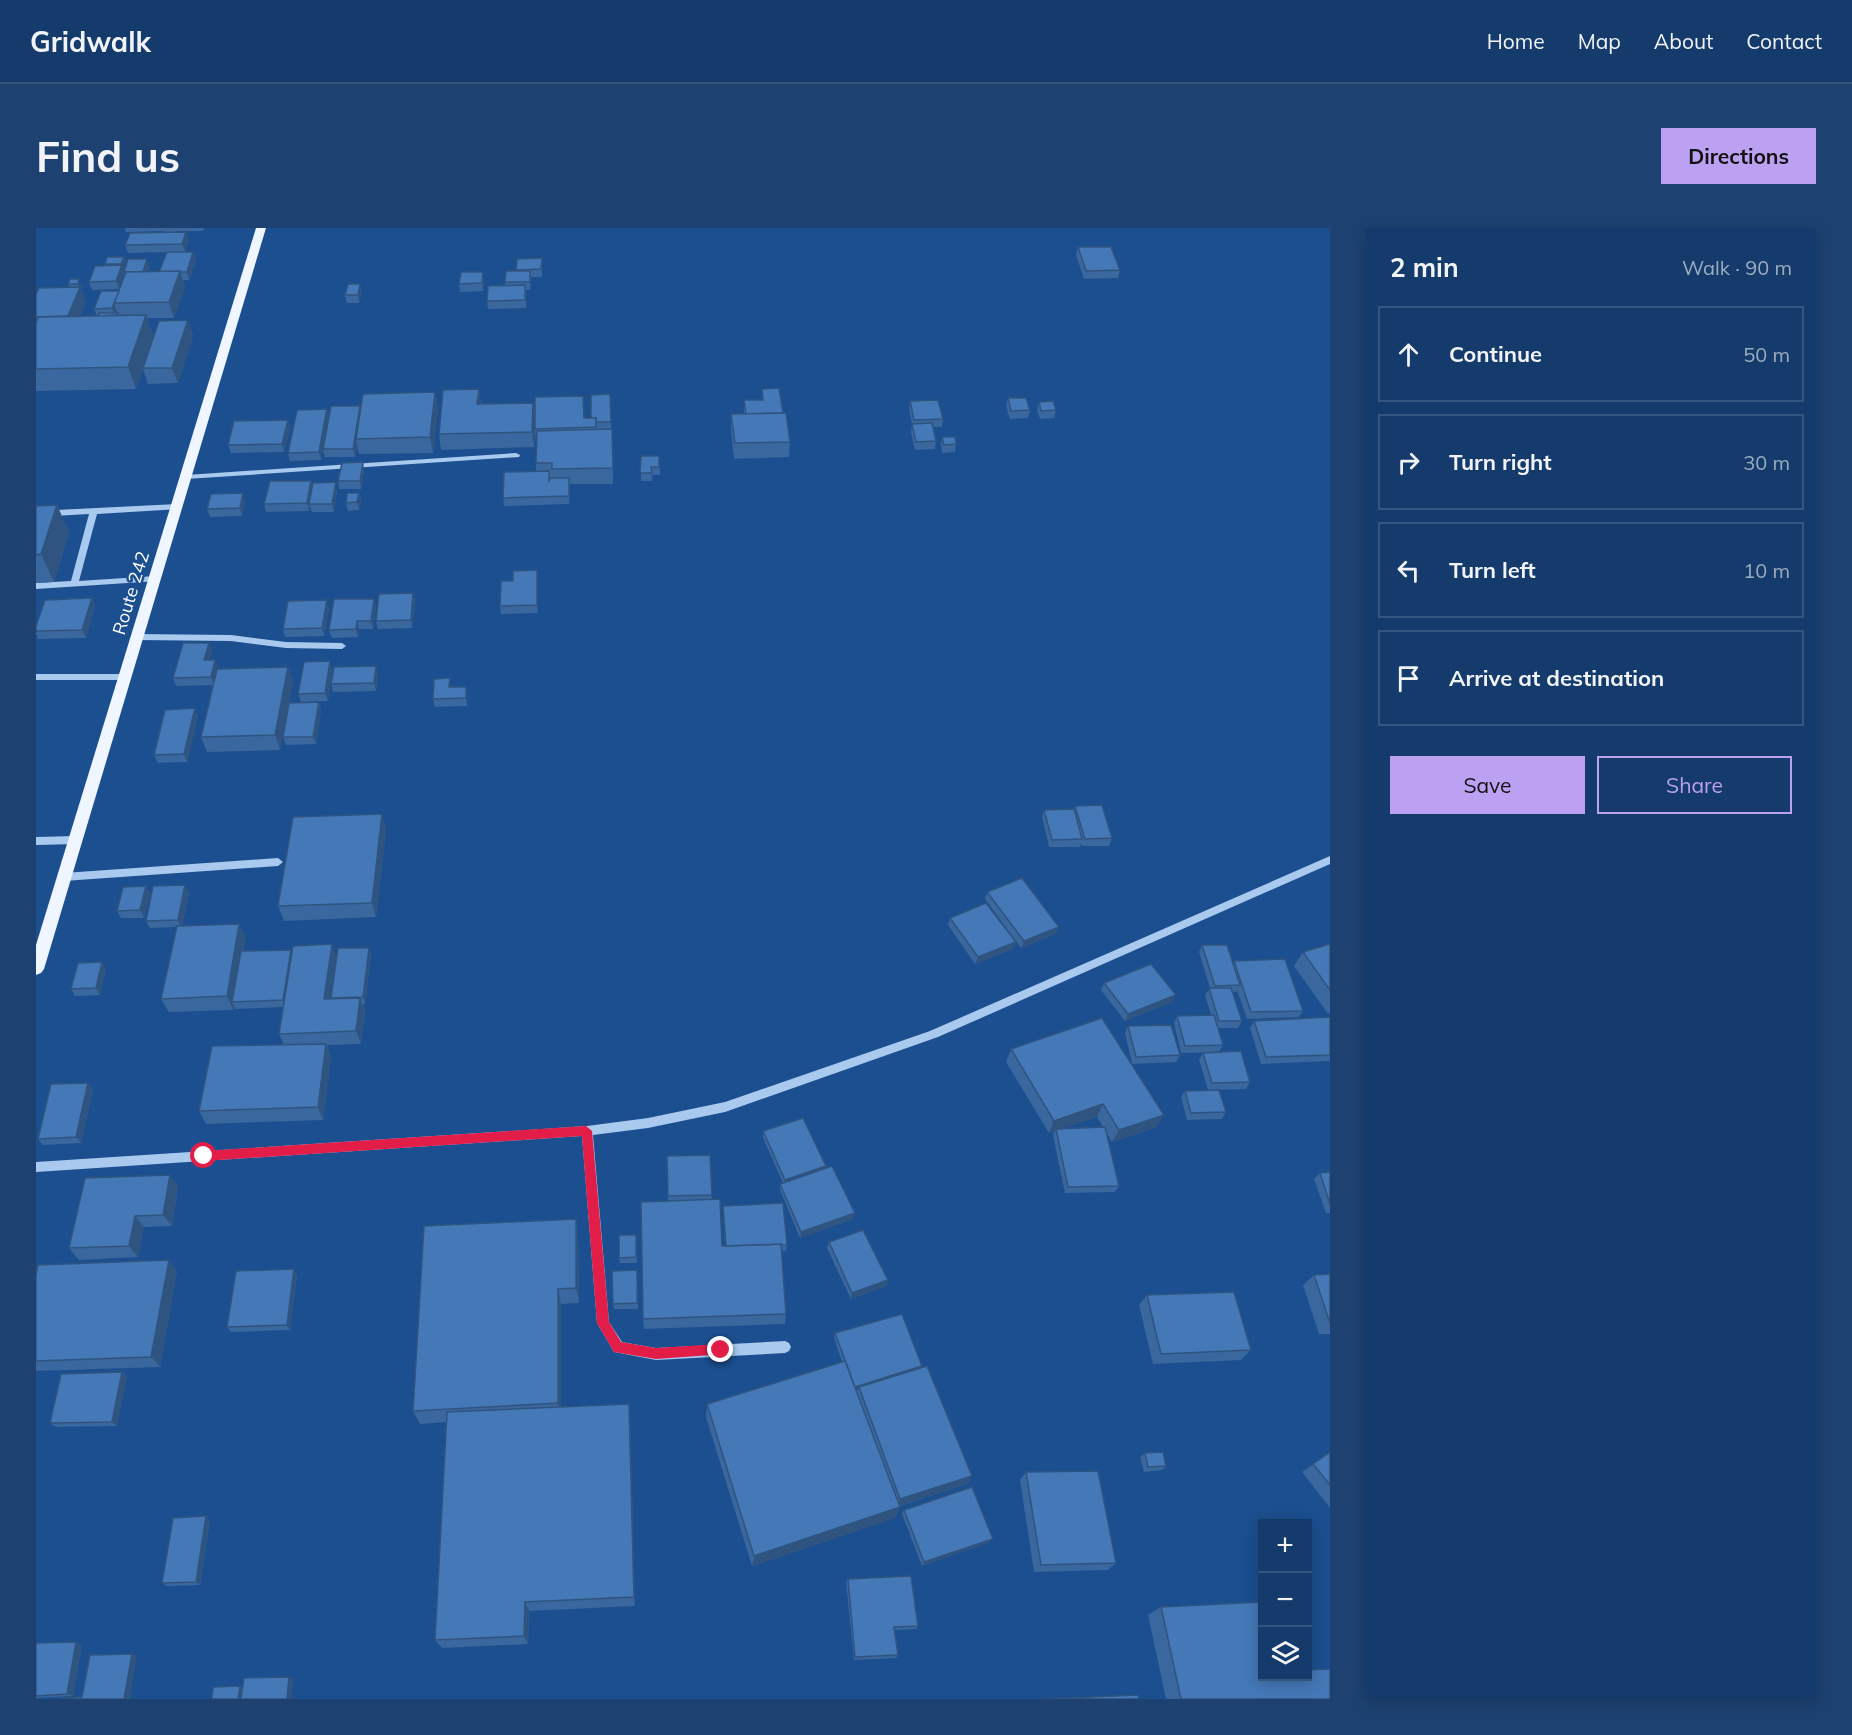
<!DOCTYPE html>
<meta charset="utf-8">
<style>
body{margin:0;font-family:Mulish,sans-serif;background:#1d4271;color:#f1f3f6}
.controls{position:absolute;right:18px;bottom:18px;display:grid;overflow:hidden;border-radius:0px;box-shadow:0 3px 15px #0003}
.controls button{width:54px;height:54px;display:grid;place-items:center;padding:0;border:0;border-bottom:2px solid #33557e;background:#143b6b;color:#f1f3f6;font:30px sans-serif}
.stop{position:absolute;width:18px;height:18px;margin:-14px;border:4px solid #e11d48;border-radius:50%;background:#fff}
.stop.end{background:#e11d48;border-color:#fff;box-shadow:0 2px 6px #0008}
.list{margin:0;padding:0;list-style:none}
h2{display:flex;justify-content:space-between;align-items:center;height:78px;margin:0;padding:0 24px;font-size:26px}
h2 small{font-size:20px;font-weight:400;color:#9dadc1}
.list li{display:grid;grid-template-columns:39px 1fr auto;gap:18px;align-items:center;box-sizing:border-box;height:96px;margin:0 12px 12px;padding:0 12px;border:2px solid #33557e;border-radius:0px}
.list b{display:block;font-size:22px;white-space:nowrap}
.list em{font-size:20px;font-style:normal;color:#9dadc1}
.actions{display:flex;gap:12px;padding:18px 24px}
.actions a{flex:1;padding:14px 0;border:2px solid #bca0f2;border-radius:0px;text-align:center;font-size:21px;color:#bca0f2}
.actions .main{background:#bca0f2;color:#111}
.icon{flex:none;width:33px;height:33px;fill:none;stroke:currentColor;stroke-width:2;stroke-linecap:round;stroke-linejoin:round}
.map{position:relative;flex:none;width:1294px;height:1471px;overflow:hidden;border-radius:0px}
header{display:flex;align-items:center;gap:36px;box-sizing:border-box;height:84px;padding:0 30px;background:#143b6b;border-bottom:2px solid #33557e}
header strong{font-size:28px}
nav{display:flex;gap:33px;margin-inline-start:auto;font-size:21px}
.intro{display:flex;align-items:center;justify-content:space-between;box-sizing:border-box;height:144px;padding:0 36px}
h1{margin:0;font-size:42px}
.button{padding:15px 27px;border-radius:0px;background:#bca0f2;color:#111;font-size:21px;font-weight:700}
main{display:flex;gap:36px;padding:0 36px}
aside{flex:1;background:#143b6b;border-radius:0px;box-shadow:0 3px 15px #0003}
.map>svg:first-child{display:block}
</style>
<header>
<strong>Gridwalk</strong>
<nav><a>Home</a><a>Map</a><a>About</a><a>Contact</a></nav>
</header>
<div class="intro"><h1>Find us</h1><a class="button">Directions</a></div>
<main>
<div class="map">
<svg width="1294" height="1471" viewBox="0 0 1294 1471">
<rect width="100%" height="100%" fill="#1b4f8f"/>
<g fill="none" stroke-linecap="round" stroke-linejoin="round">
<g fill="#a9c9ee" fill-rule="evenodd">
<path d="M480,225L484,227L483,229L150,251L146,249L150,247Z"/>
<path d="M141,276L145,279L144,281L61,286L43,353L119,348L123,351L122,353L0,361V355L35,353L53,286L0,289V283Z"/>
<path d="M101,406L195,407L250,414L306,415L310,418L306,421L250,420L195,413L101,412L97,409Z"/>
<path d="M0,446H88L92,449L88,452H0Z"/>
<path d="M39,608L44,612L39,616L0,617V609Z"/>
<path d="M1294,628V636L902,809L689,884L612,900L557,907L573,1094L586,1114L620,1120L749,1113L753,1115L755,1119L753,1123L749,1125L620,1132L578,1124L561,1095L546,908L0,944V934L551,898L612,890L689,874L894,803Z"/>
<path d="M242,630L247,634L242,638L28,653L23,649L28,645Z"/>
</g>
<path fill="#f0f6ff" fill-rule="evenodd" d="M220,0H230L8,741L5,745L0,747V717Z"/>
</g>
<g fill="#3a679d" fill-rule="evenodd">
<path d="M89,0H168L167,3H140L153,12L149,24H157L160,31L153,52H147L149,59L138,90H111L117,108L152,92L157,108L142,155L112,156L107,141L100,161L0,163V66L33,59L32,56L34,51L46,59L45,62L50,74L44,88H61L58,81L83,63L89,47H88L83,61L56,62L53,54L69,38V36L88,29L91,36L114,38L112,44H123L130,24L92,25L89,17L128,4V3L90,4Z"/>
<path d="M1042,19L1084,42L1082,50L1048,51L1040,27Z"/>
<path d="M506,38V49H495L494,62H490V80L452,81L451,73L469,57V54L480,43V42Z"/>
<path d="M447,44L448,52L447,63L424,64L423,56Z"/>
<path d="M326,64L323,75H311L309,67Z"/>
<path d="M443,161L445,176L497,175L499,190H555L574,166L575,201L577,217V256H534L533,276L468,278L467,270L500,244V216L499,201V192L498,219L405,222L403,206Z"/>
<path d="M726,161L747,185L754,214L753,229L698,231L695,202V186H708V172H726Z"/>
<path d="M399,164L402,180L397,225L323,226L321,217L319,229H289L287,221L324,178Z"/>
<path d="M972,170L994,182L992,190L974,191L970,178Z"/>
<path d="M874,173L907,191L906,199H897L900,213L899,221L879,222L875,204L876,196L873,181Z"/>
<path d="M1003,174L1020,182L1018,190L1004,191L1001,182Z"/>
<path d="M291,181L293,189L285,232L254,233L252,225Z"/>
<path d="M252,192L254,200L248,224L195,225L192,217Z"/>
<path d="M906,209L920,216L919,224L906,225L905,217Z"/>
<path d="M605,228H623L624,247H616V253H605Z"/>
<path d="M328,242L325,261H303L302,253Z"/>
<path d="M275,253L277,258L301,262L298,284H276L274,278L273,283L230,284L228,276Z"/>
<path d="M323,265L325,273L323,282L312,283L310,275Z"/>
<path d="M209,273L206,288L174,289L171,281Z"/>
<path d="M21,277L33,305L18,354L0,355V278Z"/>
<path d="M502,350V385L465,386L464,378L477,353Z"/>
<path d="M377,365L379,373L376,400L342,401L340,393Z"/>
<path d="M56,370L59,378L50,410L2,411L0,406V398Z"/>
<path d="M340,378L337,401H323L322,409L296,410L293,402Z"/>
<path d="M293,380L288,408L249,409L247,401Z"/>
<path d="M173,415L176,423L173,432H179L182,441L252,439L257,454L244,522L171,524L165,509L177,457L140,458L137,450Z"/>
<path d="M296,441L292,473L265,474L262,466Z"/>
<path d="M342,446L340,463L297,464L295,456Z"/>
<path d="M416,458L415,459L431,467V478L399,479L397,471Z"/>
<path d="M283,474L285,482L280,516L250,517L247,509Z"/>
<path d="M162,488L151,534L122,535L118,527Z"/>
<path d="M1039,578L1076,610L1073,618H1046L1045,615L1044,619H1013L1006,589L1008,582L1038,581Z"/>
<path d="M346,586L350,601L340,689L248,693L242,678Z"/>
<path d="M153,664L146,697L210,710L207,723L255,722L256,724L301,730L333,720L335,727L329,776H327L329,784L325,816L291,817L295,829L287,892L170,896L163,883L248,817L243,806L247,779L199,781L198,778L197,782L133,784L125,771L141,699L114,700L110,693Z"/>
<path d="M951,664L1020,706L985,720L949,671Z"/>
<path d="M114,666L108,690H85L81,683Z"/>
<path d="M914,690L980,714L977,721L939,736L912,697Z"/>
<path d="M1294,716V785L1292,786L1258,738L1267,724Z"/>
<path d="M1166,717L1197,735L1198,733L1267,783L1263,789L1211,791L1201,762L1200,764H1196L1206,793L1202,800H1182L1187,817L1183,824L1145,825L1138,795L1141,788L1175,787L1169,767L1174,760L1163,724Z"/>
<path d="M66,734L70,741L64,767L39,768L35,761Z"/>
<path d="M1068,755L1136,774L1089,793L1065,762Z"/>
<path d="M1294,789V833L1225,836L1214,800L1218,793Z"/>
<path d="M1092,798L1144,827L1140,834L1096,836L1089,805Z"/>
<path d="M975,821L1121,899L1076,914L1070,904L1083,958L1079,964L1029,965L1017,907L1018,904L1013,905L970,834ZM1061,889L1067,899L1027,900Z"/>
<path d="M1167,825L1214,854L1210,861L1172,862L1163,831Z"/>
<path d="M57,861L45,915L7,917L2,911Z"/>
<path d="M1149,863L1190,884L1186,891L1151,892L1145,869Z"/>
<path d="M727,903L790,940L817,991L764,1010L744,962V956L747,955L727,910Z"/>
<path d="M631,928L676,967V972L686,1018H689L687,978L751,1017L750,1023H745L750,1086L749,1096L608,1101L607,1091L632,973Z"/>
<path d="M1294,944V985H1290L1278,951L1284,945Z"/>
<path d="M134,947L142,959L136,998L108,999L102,1029L43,1032L33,1020Z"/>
<path d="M540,991L542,1008L543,1075L525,1076V1179L593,1176L594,1189L599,1378L493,1383L492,1416L406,1420L399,1412L411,1194L384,1196L377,1183Z"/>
<path d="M600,1007L601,1035H584L583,1030Z"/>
<path d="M793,1014L850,1058L815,1071L791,1020Z"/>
<path d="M601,1042L602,1081H578L577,1076Z"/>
<path d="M141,1043L124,1139L0,1143V1047Z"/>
<path d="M1294,1046V1106H1283L1267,1057L1278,1047Z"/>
<path d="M261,1047L254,1102L195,1104L191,1099Z"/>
<path d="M1111,1067L1215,1122L1205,1132L1117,1136L1103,1077Z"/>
<path d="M799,1105L886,1138V1140L936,1248L931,1256L864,1278L859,1290L716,1338L670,1189L671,1176L806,1134L798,1110Z"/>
<path d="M86,1144L91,1149L81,1198L20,1199L14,1195Z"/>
<path d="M1294,1224V1280L1266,1244Z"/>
<path d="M1109,1225L1130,1238L1126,1242L1108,1244L1104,1229Z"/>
<path d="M990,1244L1080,1335L1072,1342L998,1344L984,1252Z"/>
<path d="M868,1282L954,1314L886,1338L866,1286Z"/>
<path d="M174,1292L164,1357L131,1358L126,1355Z"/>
<path d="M812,1351L882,1398L880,1401L858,1402L862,1427L860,1430L818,1432L810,1354Z"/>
<path d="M1125,1379L1227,1449L1294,1471H1130L1112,1387Z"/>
<path d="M0,1415L46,1416L37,1468L0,1470Z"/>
</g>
<g fill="#305480">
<path d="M150,4L153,12L149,24L146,16Z"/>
<path d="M157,24L160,31L153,52L151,44Z"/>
<path d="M88,29L91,36L88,44V47L83,61L80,53L86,38L85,36Z"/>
<path d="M111,31L114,38L109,52L107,44Z"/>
<path d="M144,43L149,59L138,90L133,74Z"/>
<path d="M447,44L448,52L447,63L446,55Z"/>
<path d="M43,51L46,59L45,62L50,74L37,105L31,90L43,61L42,56Z"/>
<path d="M324,56L326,64L323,75L322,67Z"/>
<path d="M83,63L78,75L81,83L79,88L76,80Z"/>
<path d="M110,87L118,109L100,161L92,139Z"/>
<path d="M152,92L157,108L142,155L136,140Z"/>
<path d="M443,161L445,177L441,176Z"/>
<path d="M399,164L402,180L397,225L394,209Z"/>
<path d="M497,175L499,190L498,219L496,204Z"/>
<path d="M324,178L320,211L321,217L319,229L317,221Z"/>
<path d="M291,181L293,189L285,232L283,224Z"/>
<path d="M252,192L254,200L248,224L246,216Z"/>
<path d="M327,234L328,242L325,261L324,253Z"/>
<path d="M275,253L277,261L273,276L274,278L273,283L271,275Z"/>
<path d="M300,254L301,262L298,284L296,276Z"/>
<path d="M207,265L209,273L206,288L204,280Z"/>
<path d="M323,265L325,273L323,282L321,274Z"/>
<path d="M21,277L33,305L18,354L5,326Z"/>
<path d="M501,342L502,350V385L501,377Z"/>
<path d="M377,365L379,373L376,400L375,392Z"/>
<path d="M56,370L59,378L50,410L46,402Z"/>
<path d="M338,371L340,378L337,401L335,393Z"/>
<path d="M291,372L293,380L288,408L286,400Z"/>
<path d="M321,393L323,401L322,409L320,401Z"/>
<path d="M173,415L176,423L171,440L168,432Z"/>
<path d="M179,432L182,440L178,457L175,449Z"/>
<path d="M294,433L296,441L292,473L289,465Z"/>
<path d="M340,438L342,446L340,463L338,455Z"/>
<path d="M252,439L257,454L244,522L239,507Z"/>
<path d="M430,459L431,467V478L430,470Z"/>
<path d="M283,474L285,482L280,516L277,509Z"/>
<path d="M159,480L162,488L151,534L148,526Z"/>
<path d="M346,586L350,601L340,689L336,675Z"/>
<path d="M149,657L153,664L145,699L142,692Z"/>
<path d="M110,658L114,666L108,690L104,682Z"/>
<path d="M203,696L210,710L199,774H196L198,778L197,782L191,768Z"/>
<path d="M1023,699L1020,706L985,720L988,713Z"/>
<path d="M980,714L977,721L939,736L942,729Z"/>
<path d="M296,716L301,730L294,785L288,771Z"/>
<path d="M333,720L335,727L329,776L327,769Z"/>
<path d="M255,722L258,729L250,779L247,772Z"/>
<path d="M66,734L70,741L64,767L60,760Z"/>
<path d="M1140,767L1136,774L1089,793L1092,786Z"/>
<path d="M324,770L329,784L325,816L320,803Z"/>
<path d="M290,816L295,829L287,892L282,879Z"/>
<path d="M52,855L57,861L45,915L40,909Z"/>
<path d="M1067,876L1061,889L1020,903V901L1018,904L1013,905L1018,893Z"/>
<path d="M1128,887L1121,899L1076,914L1083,902Z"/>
<path d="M790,938L789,944L749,958V952Z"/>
<path d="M134,947L142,959L136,998L127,987Z"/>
<path d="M819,985L817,991L764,1010L765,1004Z"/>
<path d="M99,988L108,999L102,1029L93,1018Z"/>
<path d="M540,991L542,1008L543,1075L540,1060Z"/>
<path d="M133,1032L141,1043L124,1139L115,1129Z"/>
<path d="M258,1041L261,1047L254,1102L251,1097Z"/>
<path d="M852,1052L850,1058L815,1071L816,1065Z"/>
<path d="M522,1061L525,1076V1188L522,1175Z"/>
<path d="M886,1138L884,1143L823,1159L822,1162L817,1164L819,1159Z"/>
<path d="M86,1144L91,1149L81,1198L76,1194Z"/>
<path d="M593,1176L594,1189L599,1378L598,1369Z"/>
<path d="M936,1248L931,1256L860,1279L864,1271Z"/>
<path d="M864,1279L859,1290L716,1338L718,1328Z"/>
<path d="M170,1288L174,1292L164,1357L160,1354Z"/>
<path d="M957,1311L954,1314L886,1338L888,1334Z"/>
<path d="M489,1374L493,1383L492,1416L488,1408Z"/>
<path d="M40,1414L46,1416L37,1468L31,1466Z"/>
<path d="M96,1426L101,1428L94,1471H88Z"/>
<path d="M253,1449L257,1451L255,1471H251Z"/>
<path d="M204,1458L208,1460L207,1471H202Z"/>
</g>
<g fill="#4478b7" stroke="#305480" stroke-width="1.5">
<path d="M150,4L146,16L89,17L94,5Z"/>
<path d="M1042,19H1075L1084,42L1050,43Z"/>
<path d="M131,24H157L151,44H123Z"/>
<path d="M71,29H88L85,36H69Z"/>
<path d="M506,30L505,41L480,42L481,31Z"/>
<path d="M92,31H111L107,44H88Z"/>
<path d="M86,37L80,53L53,54L59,38Z"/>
<path d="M144,43L133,74L78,75L90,44Z"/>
<path d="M470,43H494V54H469Z"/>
<path d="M425,44H447L446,55L423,56Z"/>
<path d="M34,51H43L42,56H32Z"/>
<path d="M312,56H324L322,67H309Z"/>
<path d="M489,57V72L451,73L452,58Z"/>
<path d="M44,59L32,88L2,89V90H0V66L3,60Z"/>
<path d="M65,63H83L76,80L58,81Z"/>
<path d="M63,85H82L81,87L62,88Z"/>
<path d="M110,87L92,139L0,141V95L2,89Z"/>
<path d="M152,92L136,140H107L123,93Z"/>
<path d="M743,160L747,185L710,186L708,172H727L726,161Z"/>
<path d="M443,161L441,176L497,175L496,204L403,206L407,162Z"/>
<path d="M399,164L394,209L320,211L327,166Z"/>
<path d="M574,166L575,194H560V190H555V167Z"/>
<path d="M547,168L548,190H560V199L499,201V169Z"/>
<path d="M972,170H990L994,182L975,183Z"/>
<path d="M902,172L907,191L878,192L874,173Z"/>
<path d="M1017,173L1020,182L1005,183L1003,174Z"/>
<path d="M295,178H324L317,221H287Z"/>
<path d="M291,181L283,224L252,225L261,182Z"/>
<path d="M750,185L754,214L699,215L695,186Z"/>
<path d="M252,192L246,216L192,217L198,193Z"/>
<path d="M896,195L900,213L880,214L876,196Z"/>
<path d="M576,201L577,240L516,241V235H500L501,203Z"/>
<path d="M906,209H919L920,216L908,217Z"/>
<path d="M605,228H623V239H615L616,245H604Z"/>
<path d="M327,234L324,253H302L306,235Z"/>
<path d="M513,243V254L514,250H533V268L467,270L468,244Z"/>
<path d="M234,253H275L271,275L228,276Z"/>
<path d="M300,254L296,276H273L277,255Z"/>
<path d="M207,265L204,280L171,281L175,266Z"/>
<path d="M311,265H323L321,274L310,275Z"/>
<path d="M21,277L5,326L0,327V278Z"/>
<path d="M501,342V377L464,378L465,353H477V343Z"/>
<path d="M377,365L375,392L340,393L343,366Z"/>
<path d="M56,370L46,402L0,403V398L9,372Z"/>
<path d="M298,371H338L335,393H321L320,401L293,402Z"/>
<path d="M291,372L286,400L247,401L252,373Z"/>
<path d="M147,415H173L168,432H179L175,449L137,450Z"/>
<path d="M294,433L289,465L262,466L268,434Z"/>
<path d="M340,438L338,455L295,456L298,439Z"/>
<path d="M252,439L239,507L165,509L181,441Z"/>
<path d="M414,450L413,459H430V470L397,471L398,451Z"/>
<path d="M283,474L277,509H247L253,475Z"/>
<path d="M159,480L148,526L118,527L129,482Z"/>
<path d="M1066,577L1076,610L1049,611L1039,578Z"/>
<path d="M1038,581L1046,611L1016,612L1008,582Z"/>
<path d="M346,586L336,675L242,678L257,589Z"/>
<path d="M986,650L1023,699L988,713L951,664Z"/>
<path d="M149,657L142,692L110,693L117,658Z"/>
<path d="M110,658L104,682L81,683L87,659Z"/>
<path d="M950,675L980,714L942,729L914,690Z"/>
<path d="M203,696L191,768L125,771L141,698Z"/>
<path d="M296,716L288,771L324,770L320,803L243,806L257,718Z"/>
<path d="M1294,716V762L1267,724Z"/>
<path d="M1166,717H1191L1204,757L1179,758Z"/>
<path d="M302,720H333L327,769L295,770Z"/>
<path d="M255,722L247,772L196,774L205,723Z"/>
<path d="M1249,731L1267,783L1215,784L1198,733Z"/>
<path d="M66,734L60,760L35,761L42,735Z"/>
<path d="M1115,736L1140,767L1092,786L1068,755Z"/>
<path d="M1173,760H1195L1206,793H1183Z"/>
<path d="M1178,787L1187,817L1149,818L1141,788Z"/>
<path d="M1294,789V827L1230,829L1218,793Z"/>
<path d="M1066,790L1128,887L1083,902L1067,876L1018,893L975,821Z"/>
<path d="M1135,797L1144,827L1100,829L1092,798Z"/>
<path d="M290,816L282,879L163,883L176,818Z"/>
<path d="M1205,823L1214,854L1176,855L1167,825Z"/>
<path d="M52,855L40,909L2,911L15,856Z"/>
<path d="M1183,862L1190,884L1155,885L1149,863Z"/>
<path d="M767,890L790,938L749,952L727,903Z"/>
<path d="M1069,899L1083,958L1032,959L1020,901Z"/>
<path d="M674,927L676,967L632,968L631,928Z"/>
<path d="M796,938L819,985L765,1004L744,956Z"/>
<path d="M1294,944V976L1284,945Z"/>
<path d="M134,947L127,987L99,988L93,1018L33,1020L49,950Z"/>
<path d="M684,971L686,1018L745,1016L750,1086L607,1091L605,974Z"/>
<path d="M747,975L751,1017H745V1016L690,1018L687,978Z"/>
<path d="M540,991V1060L522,1061V1175L377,1183L388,998Z"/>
<path d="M827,1002L852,1052L816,1065L793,1014Z"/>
<path d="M583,1007H600V1029L583,1030Z"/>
<path d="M133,1032L115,1129L0,1133V1047L2,1037Z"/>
<path d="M258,1041L251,1097L191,1099L200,1043Z"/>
<path d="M601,1042V1075L577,1076L576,1043Z"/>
<path d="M1294,1046V1095L1278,1047Z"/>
<path d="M1198,1064L1215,1122L1125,1126L1111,1067Z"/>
<path d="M866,1086L886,1138L819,1159L799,1105Z"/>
<path d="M809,1133L864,1279L718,1328L671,1176Z"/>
<path d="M891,1138L936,1248L864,1271L823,1159Z"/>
<path d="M86,1144L76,1194L14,1195L25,1146Z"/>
<path d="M593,1176L598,1369L489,1374L488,1408L399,1412L411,1184Z"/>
<path d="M1127,1224L1130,1238L1112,1239L1109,1225Z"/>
<path d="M1294,1224V1257L1277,1236Z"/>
<path d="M1062,1243L1080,1335L1005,1337L990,1244Z"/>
<path d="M936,1259L957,1311L888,1334L868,1282Z"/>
<path d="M170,1288L160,1354L126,1355L137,1290Z"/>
<path d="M875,1348L882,1398L858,1399L862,1427L819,1429L812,1351Z"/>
<path d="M1227,1374V1449H1272V1442L1294,1441V1471H1145L1125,1379Z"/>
<path d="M40,1414L31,1466L0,1468V1415Z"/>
<path d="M96,1426L88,1471H26V1470L46,1469L54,1427Z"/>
<path d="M253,1449L251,1471H205L208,1450Z"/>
<path d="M204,1458L202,1471H176L177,1459Z"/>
<path d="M1102,1467L1103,1471H1010Z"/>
</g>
<path fill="#e11d48" d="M550,898L556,903L573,1094L585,1114L620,1120L685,1116L691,1122L689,1126L620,1131L578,1124L561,1095L546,908L168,933L162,928L168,923Z"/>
<g text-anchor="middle" stroke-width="5" stroke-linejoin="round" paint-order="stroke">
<g font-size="18" fill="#fff" stroke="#1b4f8f">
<text transform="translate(95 365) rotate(-73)" y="6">Route 242</text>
</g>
</g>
</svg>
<div class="controls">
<button>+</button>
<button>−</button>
<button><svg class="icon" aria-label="layers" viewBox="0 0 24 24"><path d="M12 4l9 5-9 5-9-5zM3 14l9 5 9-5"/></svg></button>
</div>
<div class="stop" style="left:168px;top:928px"></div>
<div class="stop end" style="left:685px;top:1122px"></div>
</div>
<aside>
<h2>2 min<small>Walk · 90 m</small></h2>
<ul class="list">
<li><svg class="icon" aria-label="ahead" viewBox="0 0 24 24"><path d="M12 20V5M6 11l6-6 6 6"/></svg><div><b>Continue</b></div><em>50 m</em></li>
<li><svg class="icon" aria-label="right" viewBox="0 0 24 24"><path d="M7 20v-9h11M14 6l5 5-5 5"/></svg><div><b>Turn right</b></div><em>30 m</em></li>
<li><svg class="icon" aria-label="left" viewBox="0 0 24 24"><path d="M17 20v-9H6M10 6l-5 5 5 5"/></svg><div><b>Turn left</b></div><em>10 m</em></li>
<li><svg class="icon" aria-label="arrive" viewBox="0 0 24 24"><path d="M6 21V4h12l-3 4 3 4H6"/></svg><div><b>Arrive at destination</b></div></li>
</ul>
<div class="actions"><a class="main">Save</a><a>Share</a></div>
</aside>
</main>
